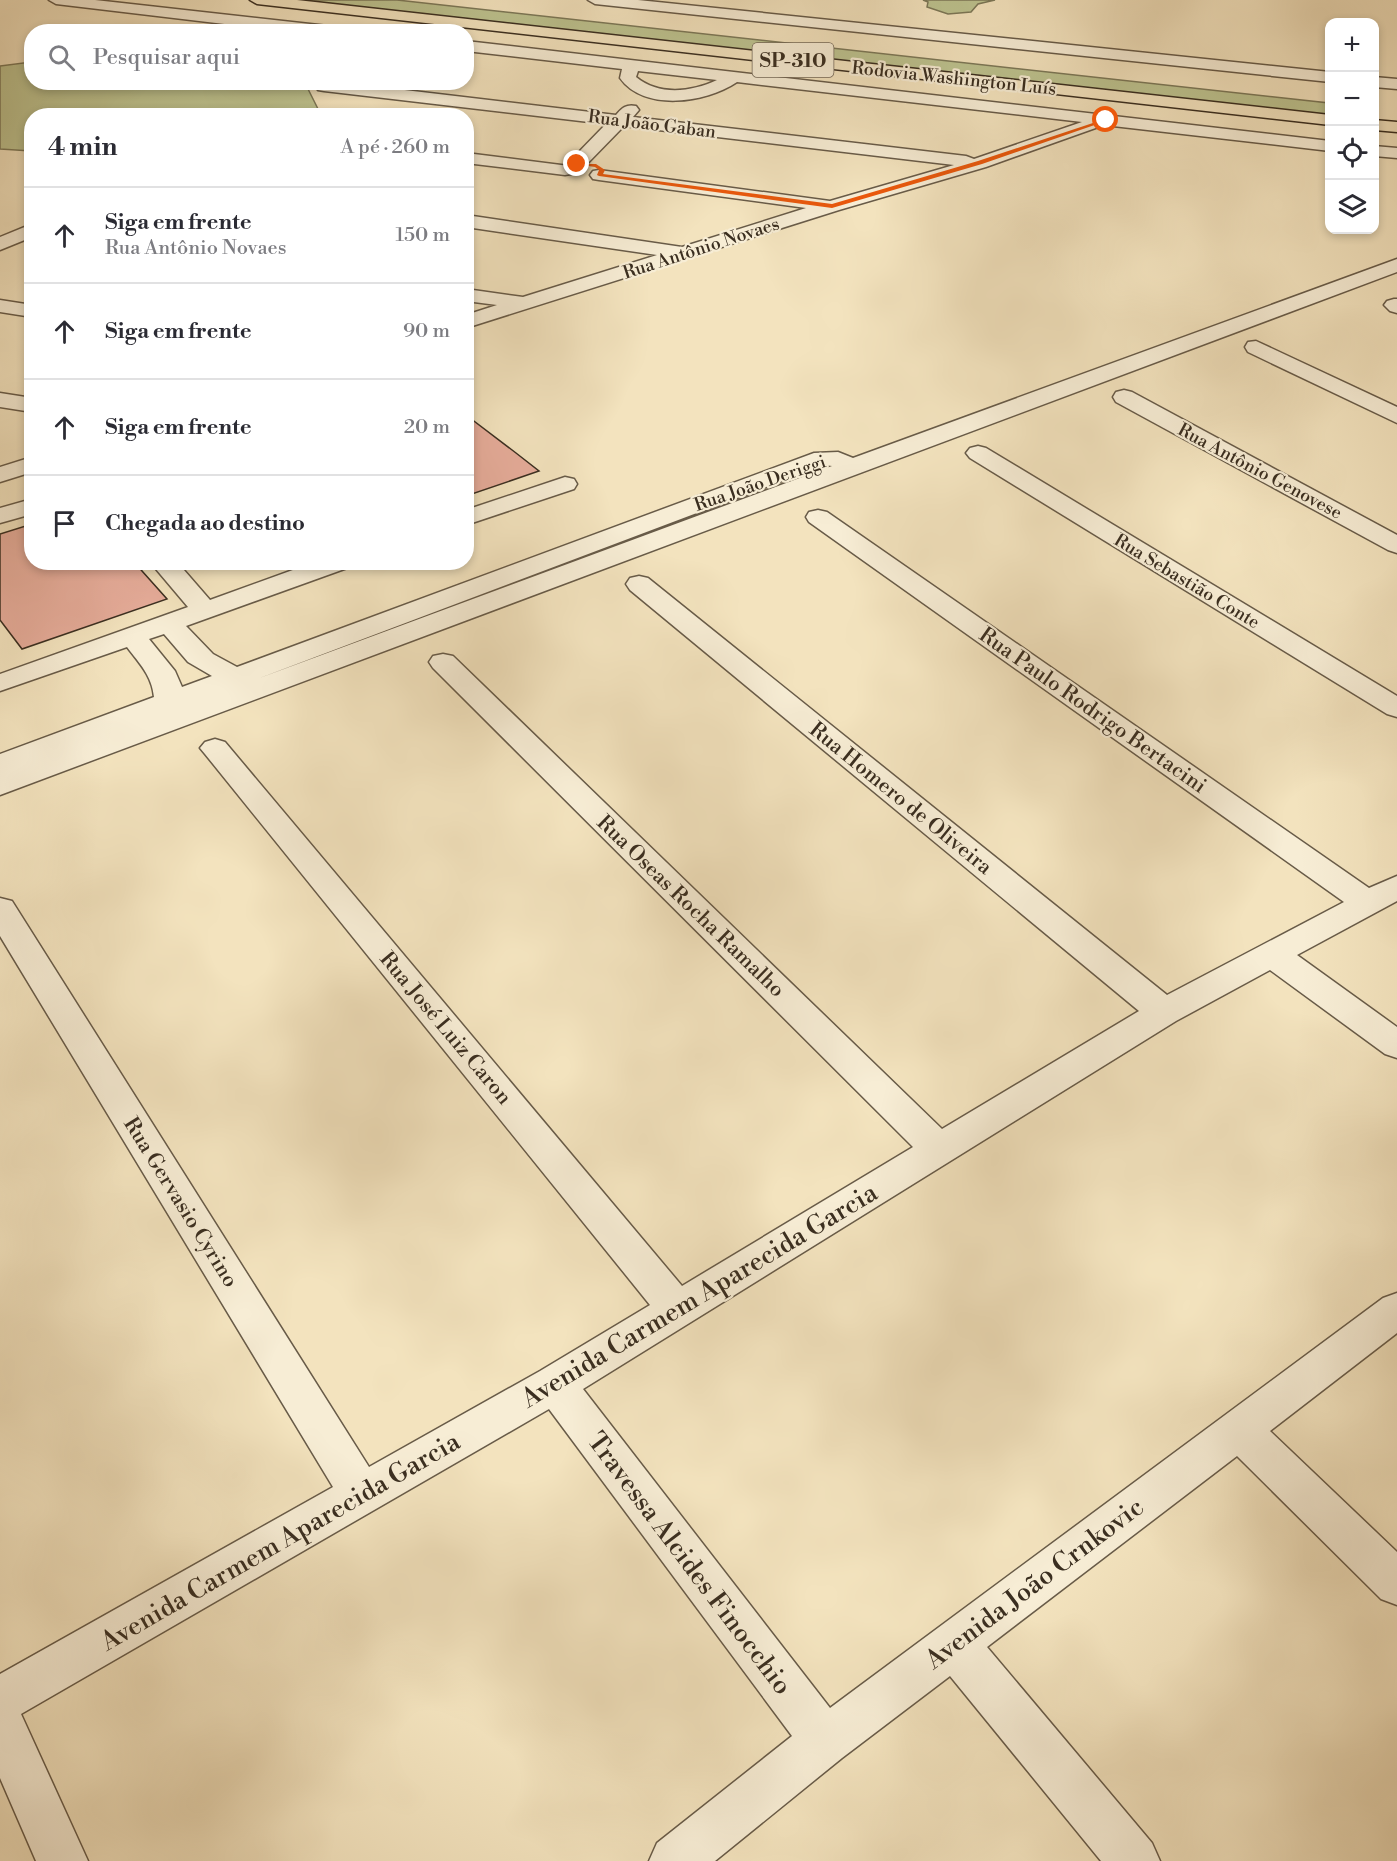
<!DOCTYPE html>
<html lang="pt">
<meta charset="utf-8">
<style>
body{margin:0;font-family:"Libre Bodoni",serif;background:#f2f2f3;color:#2b2b33}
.controls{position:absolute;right:18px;top:18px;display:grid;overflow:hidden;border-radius:12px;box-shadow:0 3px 9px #0003}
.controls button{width:54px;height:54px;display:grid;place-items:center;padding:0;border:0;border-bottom:2px solid #e1e1e2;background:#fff;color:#2b2b33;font:30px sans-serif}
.stop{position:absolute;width:18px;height:18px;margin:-14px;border:4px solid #ea580c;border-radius:50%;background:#fff}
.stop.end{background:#ea580c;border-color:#fff;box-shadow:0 2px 6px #0008}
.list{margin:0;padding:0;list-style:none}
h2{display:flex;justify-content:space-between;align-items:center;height:78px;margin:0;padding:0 24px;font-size:26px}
h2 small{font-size:20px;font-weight:400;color:#7c7c81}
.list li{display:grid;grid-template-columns:39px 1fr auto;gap:18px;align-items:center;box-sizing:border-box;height:96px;padding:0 24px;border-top:2px solid #e1e1e2}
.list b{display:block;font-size:22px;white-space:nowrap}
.list p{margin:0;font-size:20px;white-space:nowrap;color:#7c7c81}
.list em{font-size:20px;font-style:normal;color:#7c7c81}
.icon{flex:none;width:33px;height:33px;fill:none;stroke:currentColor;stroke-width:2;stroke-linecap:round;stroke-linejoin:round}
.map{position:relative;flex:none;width:1397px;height:1861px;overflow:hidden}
.search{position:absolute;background:#fff;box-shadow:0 3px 9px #0003;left:24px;top:24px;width:450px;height:66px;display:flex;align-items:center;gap:15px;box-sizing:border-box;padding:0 21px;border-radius:24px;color:#7c7c81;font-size:22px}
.panel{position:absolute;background:#fff;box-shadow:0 3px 9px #0003;left:24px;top:108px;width:450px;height:462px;border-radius:24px}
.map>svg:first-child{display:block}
</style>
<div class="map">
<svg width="1397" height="1861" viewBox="0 0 1397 1861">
<rect width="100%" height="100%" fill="#f3e3be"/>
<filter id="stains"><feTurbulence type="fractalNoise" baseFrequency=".00333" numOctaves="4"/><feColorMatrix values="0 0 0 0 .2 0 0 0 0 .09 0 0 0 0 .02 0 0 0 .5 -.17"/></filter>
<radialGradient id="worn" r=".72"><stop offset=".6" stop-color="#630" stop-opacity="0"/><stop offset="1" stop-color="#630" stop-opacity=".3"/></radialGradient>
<g fill="#bdc390" stroke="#7c7858" stroke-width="1.5">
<path d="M298,0H397L1329,103V115Z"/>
<path d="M923,0H995L978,4L971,12L948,14L927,7L928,2Z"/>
<path d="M31,62L32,82L305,83L321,115L32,116L31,151L0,149V66Z"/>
</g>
<g fill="#e6ac9a" stroke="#3a2e20" stroke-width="1.5">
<path d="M466,415L516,453L539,471L466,496Z"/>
<path d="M32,524V562H134L167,599L22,649L0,620V534Z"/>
</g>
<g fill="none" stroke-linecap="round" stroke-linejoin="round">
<defs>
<g id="minor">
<path d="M49,0H95L337,27L344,32H292L56,4Z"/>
<path d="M588,0H638L1330,72V82L595,4Z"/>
<path d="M466,41L1330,141V151L1104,125L986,167L839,210L466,328V315L497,305L466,301V289L523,297L657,255L466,227V215L682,247L806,208L599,180L593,179L590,175L593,171L599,170L830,201L954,165L624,126L583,168H573L571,174L565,175L466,163V153L569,166L571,160L606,124L324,91L318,90L316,86L318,82H337L616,115C622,108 626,104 636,106L639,110L633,117L966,156L974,159L1082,122L737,82C706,103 644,112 620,78L622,69L466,51ZM638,71L717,80C691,92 659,96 636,77Z"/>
<path d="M1374,77L1397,79V89L1374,87Z"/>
<path d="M1374,146L1397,148V158L1374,156Z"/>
<path d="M32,224V237L0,250V237Z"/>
<path d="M1397,259V272L0,795V754L154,697C152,676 140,664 127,647L0,691V674L188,607L150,562H177L210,600L315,562H354L350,567L186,626L213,654L237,667L814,453L838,452L853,458ZM824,465L832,466L257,679ZM164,634L188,662L212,676L182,687L175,671L149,639Z"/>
<path d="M1394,299H1397V313L1390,311L1384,305L1387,301Z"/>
<path d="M0,300L32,305V317L0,312Z"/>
<path d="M1256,341L1397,407V423L1248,352L1245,347L1248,342Z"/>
<path d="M1124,390L1132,392L1397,535V553L1388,550L1116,402L1113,397L1116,392Z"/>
<path d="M0,393L32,398V412L0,407Z"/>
<path d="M978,446L986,448L1397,696V717L1387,714L970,458L966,453L970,448Z"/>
<path d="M32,457V472L0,482V467Z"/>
<path d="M565,477L574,479L577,484L574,489L466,525V510Z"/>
<path d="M32,499V514L0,523V508Z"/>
<path d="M818,510L827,512L1369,888L1397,876V901L1297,955L1397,1027V1058L1385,1054L1270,970L1176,1021L583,1389L830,1708L1383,1298L1397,1293V1333L1270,1431L1397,1552V1605L1381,1599L1237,1456L987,1647L1152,1843L1160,1861H1101L950,1676L842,1758L715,1861H649L657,1843L792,1736L549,1409L21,1714L88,1861H36L0,1778V1674L333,1487L0,936V898L12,901L369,1467L540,1371L650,1305L205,754L200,748L205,742L215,739L225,742L682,1286L913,1147L433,668L429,662L433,656L443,654L453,656L942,1129L1139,1011L630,590L626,584L630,578L639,576L648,578L1167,995L1344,902L809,522L806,517L809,512Z"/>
</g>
<g id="motorway">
<path d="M250,0H297L1330,115V125L257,4Z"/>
<path d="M1374,120L1397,122V132L1374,130Z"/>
</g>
</defs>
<use href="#minor" stroke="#685b48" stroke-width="3"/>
<use href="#motorway" stroke="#3a2e20" stroke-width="3"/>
<use href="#minor" fill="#f7edd5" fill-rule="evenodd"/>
<use href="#motorway" fill="#f3e3be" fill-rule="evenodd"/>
</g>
<path fill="#ea580c" d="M1105,119L1109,120L982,164L832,208L599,176L597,175L599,170L595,167L575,164H596L605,170L603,174L832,204L978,161Z"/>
<g text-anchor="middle" stroke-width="4.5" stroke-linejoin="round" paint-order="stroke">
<g font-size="18" fill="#3a2e20" stroke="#f7edd5">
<text transform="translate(954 78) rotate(6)" y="6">Rodovia Washington Luís</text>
<text transform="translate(652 124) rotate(7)" y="6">Rua João Gaban</text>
<text transform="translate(701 248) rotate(-18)" y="6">Rua Antônio Novaes</text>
<text transform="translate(1260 471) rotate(28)" y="6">Rua Antônio Genovese</text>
<text transform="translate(760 483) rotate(-19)" y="6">Rua João Deriggi</text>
<text transform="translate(1187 581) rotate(31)" y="6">Rua Sebastião Conte</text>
</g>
<rect fill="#f7edd5" stroke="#736756" stroke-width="1.5" x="752.5" y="43" width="81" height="34" rx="4.5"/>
<g font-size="20" font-weight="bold" fill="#3a2e20">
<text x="793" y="67">SP-310</text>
</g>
<g font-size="21" fill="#3a2e20" stroke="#f7edd5">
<text transform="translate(1093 710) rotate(35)" y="7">Rua Paulo Rodrigo Bertacini</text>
<text transform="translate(901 798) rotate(39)" y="7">Rua Homero de Oliveira</text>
<text transform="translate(691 906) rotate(44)" y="7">Rua Oseas Rocha Ramalho</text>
<text transform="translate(446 1028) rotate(50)" y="7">Rua José Luiz Caron</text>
<text transform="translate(181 1202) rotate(58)" y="7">Rua Gervasio Cyrino</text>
</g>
<g font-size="26" fill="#3a2e20" stroke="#f7edd5">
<text transform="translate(699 1295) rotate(-31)" y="9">Avenida Carmem Aparecida Garcia</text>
<text transform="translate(280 1541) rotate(-30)" y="9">Avenida Carmem Aparecida Garcia</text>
<text transform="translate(690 1563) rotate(53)" y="9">Travessa Alcides Finocchio</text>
<text transform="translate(1034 1583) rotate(-37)" y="9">Avenida João Crnkovic</text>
</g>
</g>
<rect width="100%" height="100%" filter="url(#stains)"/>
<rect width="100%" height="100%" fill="url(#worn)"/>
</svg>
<div class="controls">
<button>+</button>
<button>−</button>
<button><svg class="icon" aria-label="locate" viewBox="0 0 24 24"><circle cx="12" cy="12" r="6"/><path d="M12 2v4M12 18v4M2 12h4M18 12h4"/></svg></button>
<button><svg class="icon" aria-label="layers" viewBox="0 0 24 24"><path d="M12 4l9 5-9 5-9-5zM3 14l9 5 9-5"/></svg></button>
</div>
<div class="stop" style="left:1106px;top:120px"></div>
<div class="stop end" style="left:577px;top:164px"></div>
<div class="search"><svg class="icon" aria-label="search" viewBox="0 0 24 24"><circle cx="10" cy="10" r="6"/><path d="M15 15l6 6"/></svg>Pesquisar aqui</div>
<section class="panel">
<h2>4 min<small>A pé · 260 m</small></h2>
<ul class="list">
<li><svg class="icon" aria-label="ahead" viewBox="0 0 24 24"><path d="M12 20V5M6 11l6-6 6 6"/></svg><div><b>Siga em frente</b><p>Rua Antônio Novaes</p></div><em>150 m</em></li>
<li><svg class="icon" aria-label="ahead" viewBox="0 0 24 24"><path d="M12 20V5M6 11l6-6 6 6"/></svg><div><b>Siga em frente</b></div><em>90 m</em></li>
<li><svg class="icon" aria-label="ahead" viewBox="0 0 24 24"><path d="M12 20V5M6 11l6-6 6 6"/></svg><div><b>Siga em frente</b></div><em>20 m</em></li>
<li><svg class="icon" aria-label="arrive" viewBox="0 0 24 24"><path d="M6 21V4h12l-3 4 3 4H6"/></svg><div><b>Chegada ao destino</b></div></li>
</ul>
</section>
</div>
